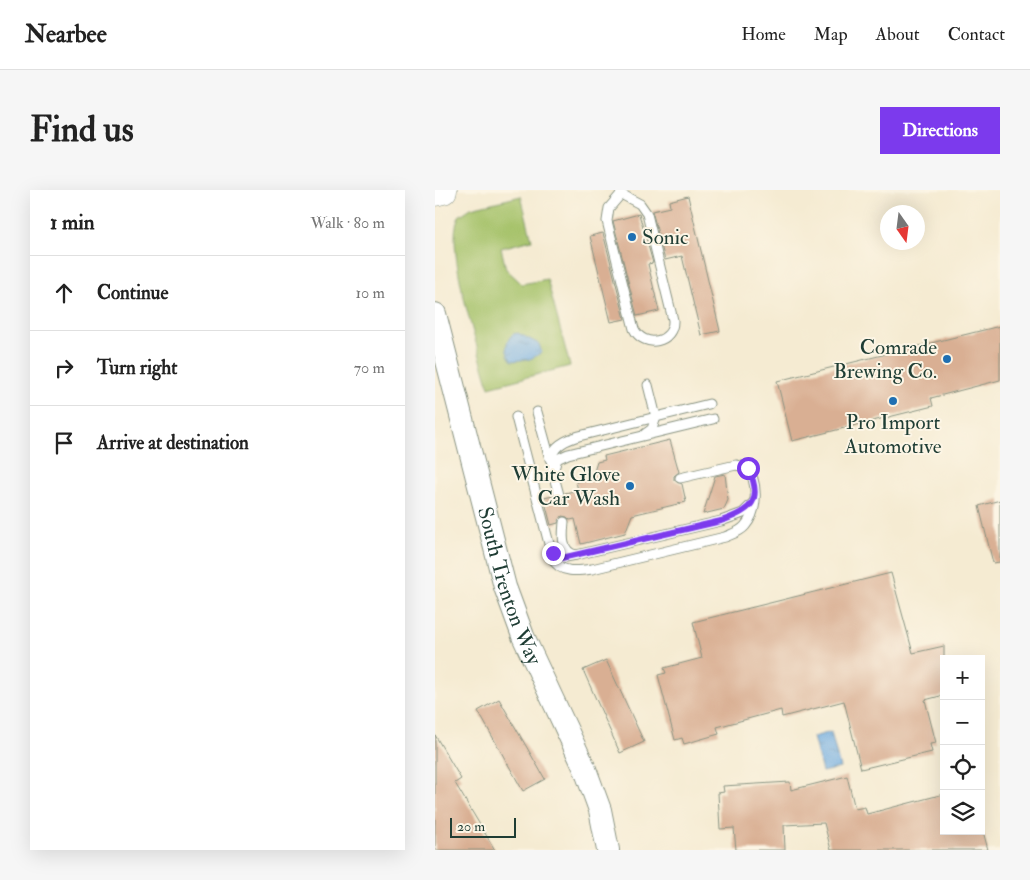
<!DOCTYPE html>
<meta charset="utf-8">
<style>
body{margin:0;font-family:"IM FELL Double Pica",serif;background:#f6f6f6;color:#222}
.controls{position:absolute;right:15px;bottom:15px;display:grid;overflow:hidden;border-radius:0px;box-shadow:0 5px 20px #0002}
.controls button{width:45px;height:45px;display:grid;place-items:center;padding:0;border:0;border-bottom:1px solid #e0e0e0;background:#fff;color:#222;font:25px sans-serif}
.compass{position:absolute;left:445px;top:15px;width:45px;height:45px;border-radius:50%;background:#fff;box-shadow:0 5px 20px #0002;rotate:166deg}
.scale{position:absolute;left:15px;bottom:12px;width:66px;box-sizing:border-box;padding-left:5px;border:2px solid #1f3d34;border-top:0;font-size:14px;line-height:18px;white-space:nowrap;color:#1f3d34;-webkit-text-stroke:4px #fcf5e5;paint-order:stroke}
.stop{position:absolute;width:15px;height:15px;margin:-11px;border:4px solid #7c3aed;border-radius:50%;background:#fff}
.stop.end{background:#7c3aed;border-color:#fff;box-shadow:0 1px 5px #0008}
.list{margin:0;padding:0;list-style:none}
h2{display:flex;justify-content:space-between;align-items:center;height:65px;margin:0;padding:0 20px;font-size:21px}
h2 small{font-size:16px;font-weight:400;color:#767676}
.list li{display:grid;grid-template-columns:32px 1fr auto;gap:15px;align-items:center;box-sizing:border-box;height:75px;padding:0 20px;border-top:1px solid #e0e0e0}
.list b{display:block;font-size:19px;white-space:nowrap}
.list em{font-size:16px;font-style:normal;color:#767676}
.icon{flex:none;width:28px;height:28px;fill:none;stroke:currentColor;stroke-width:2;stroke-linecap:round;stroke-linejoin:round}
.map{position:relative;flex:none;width:565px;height:660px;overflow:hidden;border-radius:0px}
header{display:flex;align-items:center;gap:30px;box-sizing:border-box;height:70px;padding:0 25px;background:#fff;border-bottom:1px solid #e0e0e0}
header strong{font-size:24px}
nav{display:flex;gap:28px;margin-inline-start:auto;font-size:18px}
.intro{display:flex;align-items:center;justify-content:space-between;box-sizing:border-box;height:120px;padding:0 30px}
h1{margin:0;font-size:35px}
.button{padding:12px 22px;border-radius:0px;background:#7c3aed;color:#fff;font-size:18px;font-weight:700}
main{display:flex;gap:30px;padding:0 30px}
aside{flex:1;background:#fff;border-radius:0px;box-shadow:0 5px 20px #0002}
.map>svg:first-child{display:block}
</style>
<header>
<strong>Nearbee</strong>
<nav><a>Home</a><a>Map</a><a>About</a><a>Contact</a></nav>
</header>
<div class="intro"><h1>Find us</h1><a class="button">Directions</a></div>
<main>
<aside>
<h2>1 min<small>Walk · 80 m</small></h2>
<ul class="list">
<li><svg class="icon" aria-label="ahead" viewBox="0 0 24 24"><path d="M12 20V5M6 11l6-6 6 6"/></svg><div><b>Continue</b></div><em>10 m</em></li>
<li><svg class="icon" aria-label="right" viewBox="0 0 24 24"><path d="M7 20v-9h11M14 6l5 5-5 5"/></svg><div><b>Turn right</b></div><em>70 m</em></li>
<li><svg class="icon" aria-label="arrive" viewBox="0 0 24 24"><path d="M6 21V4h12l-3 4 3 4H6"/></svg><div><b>Arrive at destination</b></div></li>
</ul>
</aside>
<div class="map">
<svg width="565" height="660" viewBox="0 0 565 660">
<defs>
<pattern id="water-ripples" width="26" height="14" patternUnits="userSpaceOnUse" patternTransform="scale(1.25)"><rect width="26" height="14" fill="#6face1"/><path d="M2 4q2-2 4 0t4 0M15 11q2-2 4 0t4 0" fill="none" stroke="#5b8db7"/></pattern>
</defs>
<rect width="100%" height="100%" fill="#fcf5e5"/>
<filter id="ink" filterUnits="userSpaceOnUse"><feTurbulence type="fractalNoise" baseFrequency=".02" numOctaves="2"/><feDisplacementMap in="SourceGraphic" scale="10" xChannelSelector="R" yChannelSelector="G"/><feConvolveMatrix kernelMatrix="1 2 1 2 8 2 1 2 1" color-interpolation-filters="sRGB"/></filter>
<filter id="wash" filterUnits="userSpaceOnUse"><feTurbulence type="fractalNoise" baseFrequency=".0096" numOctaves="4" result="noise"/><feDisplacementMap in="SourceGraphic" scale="20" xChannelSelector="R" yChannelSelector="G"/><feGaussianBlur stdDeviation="1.12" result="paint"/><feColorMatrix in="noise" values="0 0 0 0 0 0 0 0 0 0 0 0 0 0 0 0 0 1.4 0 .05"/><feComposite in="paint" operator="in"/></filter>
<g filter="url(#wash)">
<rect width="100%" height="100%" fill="#f5ebd2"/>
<path fill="#a6c26a" stroke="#62804f" d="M86,6L97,50L66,58L71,79L87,94L112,89L135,176L54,197C44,161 8,56 24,26L36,18Z"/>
<g fill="url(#water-ripples)" stroke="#47748a">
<path d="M83,143L104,154L107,163L95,169L77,171C70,163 69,152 78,144Z"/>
<path d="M396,542L405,578L387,582L378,547Z"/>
</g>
<g id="blocks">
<g fill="#d9af93">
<path d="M253,6L285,141L266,145L247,66L230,70L217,21L235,17L234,11Z"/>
<path d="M204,24L218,73L213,74L224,121L202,126L178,31Z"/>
<path d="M168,43L190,129L176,132L155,46Z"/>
<path d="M565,136V190L496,208L498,216L357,251L342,191Z"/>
<path d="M235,250L244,282L239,286V290L247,294L251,312L197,325L190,343L146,354L140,329L135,330L132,327L127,326L123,333L116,335L109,308L118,306L125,311L129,309L130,303L143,300L141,292L157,288L162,272L170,270L169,266Z"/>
<path d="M290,284L293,310L289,319L268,324L280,286Z"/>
<path d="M565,310V372L558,373L544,316Z"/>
<path d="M456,383L478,463L509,456V505L490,510L501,553L495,554L497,562L426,579L409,511L347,527L346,520L282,537L284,544L249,554L247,548L240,550L223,485L231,483L229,478L267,468L258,432Z"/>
<path d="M171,470L209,552L185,563L148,480Z"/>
<path d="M64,509L110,589L88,601L43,521Z"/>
<path d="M0,545L26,589L20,593L60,660H0Z"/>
<path d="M412,586L420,619L430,617L432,624L509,604V641H548L553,660H396L389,633L349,635L350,660H301L299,638L285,639L283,603L289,602L288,596L355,592L356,600Z"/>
</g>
</g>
</g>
<g filter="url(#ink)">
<use href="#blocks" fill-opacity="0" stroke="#8a9483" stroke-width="1"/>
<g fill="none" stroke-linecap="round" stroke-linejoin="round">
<defs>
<g id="service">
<path d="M186,4L205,14L212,24L238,130C239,153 209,159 199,139L172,31L174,18Z"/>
<path d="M102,222L115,269"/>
<path d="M81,227L118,369C125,384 144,381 157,379L290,347C297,344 305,342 310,336C323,321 324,291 311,277L301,275L245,288"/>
<path d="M210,244L217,239L221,227L213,195"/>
<path d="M119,279L122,269L133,264L278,229"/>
<path d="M124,305C116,274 106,257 144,246L274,214"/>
<path d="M129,332C128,344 125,362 141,365"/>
<path d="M116,360L126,368L141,365L286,331L308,323L318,313"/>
</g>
<g id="tertiary">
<path id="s1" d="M0,124L70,397L88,446L150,579L165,620L173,660"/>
</g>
<path id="primary" d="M0,2L8,0"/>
</defs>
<use href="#service" stroke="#8a9483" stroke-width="11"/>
<use href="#tertiary" stroke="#8a9483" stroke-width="24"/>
<use href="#primary" stroke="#8a9483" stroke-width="29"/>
<use href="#service" stroke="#fff" stroke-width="9"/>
<use href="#tertiary" stroke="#fff" stroke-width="22"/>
<use href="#primary" stroke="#fff" stroke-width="28"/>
</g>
</g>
<g fill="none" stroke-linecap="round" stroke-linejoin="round" filter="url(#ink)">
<path stroke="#7c3aed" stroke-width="6" d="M118,363L126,368L131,367L286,331C316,321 329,311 313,278"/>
</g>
<g fill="#1f6fb2" stroke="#fcf5e5" stroke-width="2">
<circle cx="197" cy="47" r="5"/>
<circle cx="512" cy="169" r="5"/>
<circle cx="458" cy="211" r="5"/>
<circle cx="195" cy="296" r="5"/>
</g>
<g text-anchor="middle" stroke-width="4" stroke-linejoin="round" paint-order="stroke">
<g font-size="21" fill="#1f3d34" stroke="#fcf5e5" text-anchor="end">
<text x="207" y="54" text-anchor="start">Sonic</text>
<text x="502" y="164">Comrade<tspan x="502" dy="24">Brewing Co.</tspan></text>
<text x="458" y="239" text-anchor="middle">Pro Import<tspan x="458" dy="24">Automotive</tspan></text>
<text x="185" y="291">White Glove<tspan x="185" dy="24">Car Wash</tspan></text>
</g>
<g font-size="21" fill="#1f3d34" stroke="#fcf5e5">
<text dy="7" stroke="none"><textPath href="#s1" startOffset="282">South Trenton Way</textPath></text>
</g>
</g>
</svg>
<div class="controls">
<button>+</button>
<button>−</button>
<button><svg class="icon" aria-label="locate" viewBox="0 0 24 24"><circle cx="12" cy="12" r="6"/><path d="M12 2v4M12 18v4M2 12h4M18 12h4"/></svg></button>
<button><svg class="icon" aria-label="layers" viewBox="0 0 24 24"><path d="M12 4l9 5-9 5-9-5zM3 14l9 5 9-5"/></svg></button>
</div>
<svg class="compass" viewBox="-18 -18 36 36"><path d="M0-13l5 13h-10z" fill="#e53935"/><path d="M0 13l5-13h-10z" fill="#767676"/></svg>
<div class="scale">20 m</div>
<div class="stop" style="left:313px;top:278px"></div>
<div class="stop end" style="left:118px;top:363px"></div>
</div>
</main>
